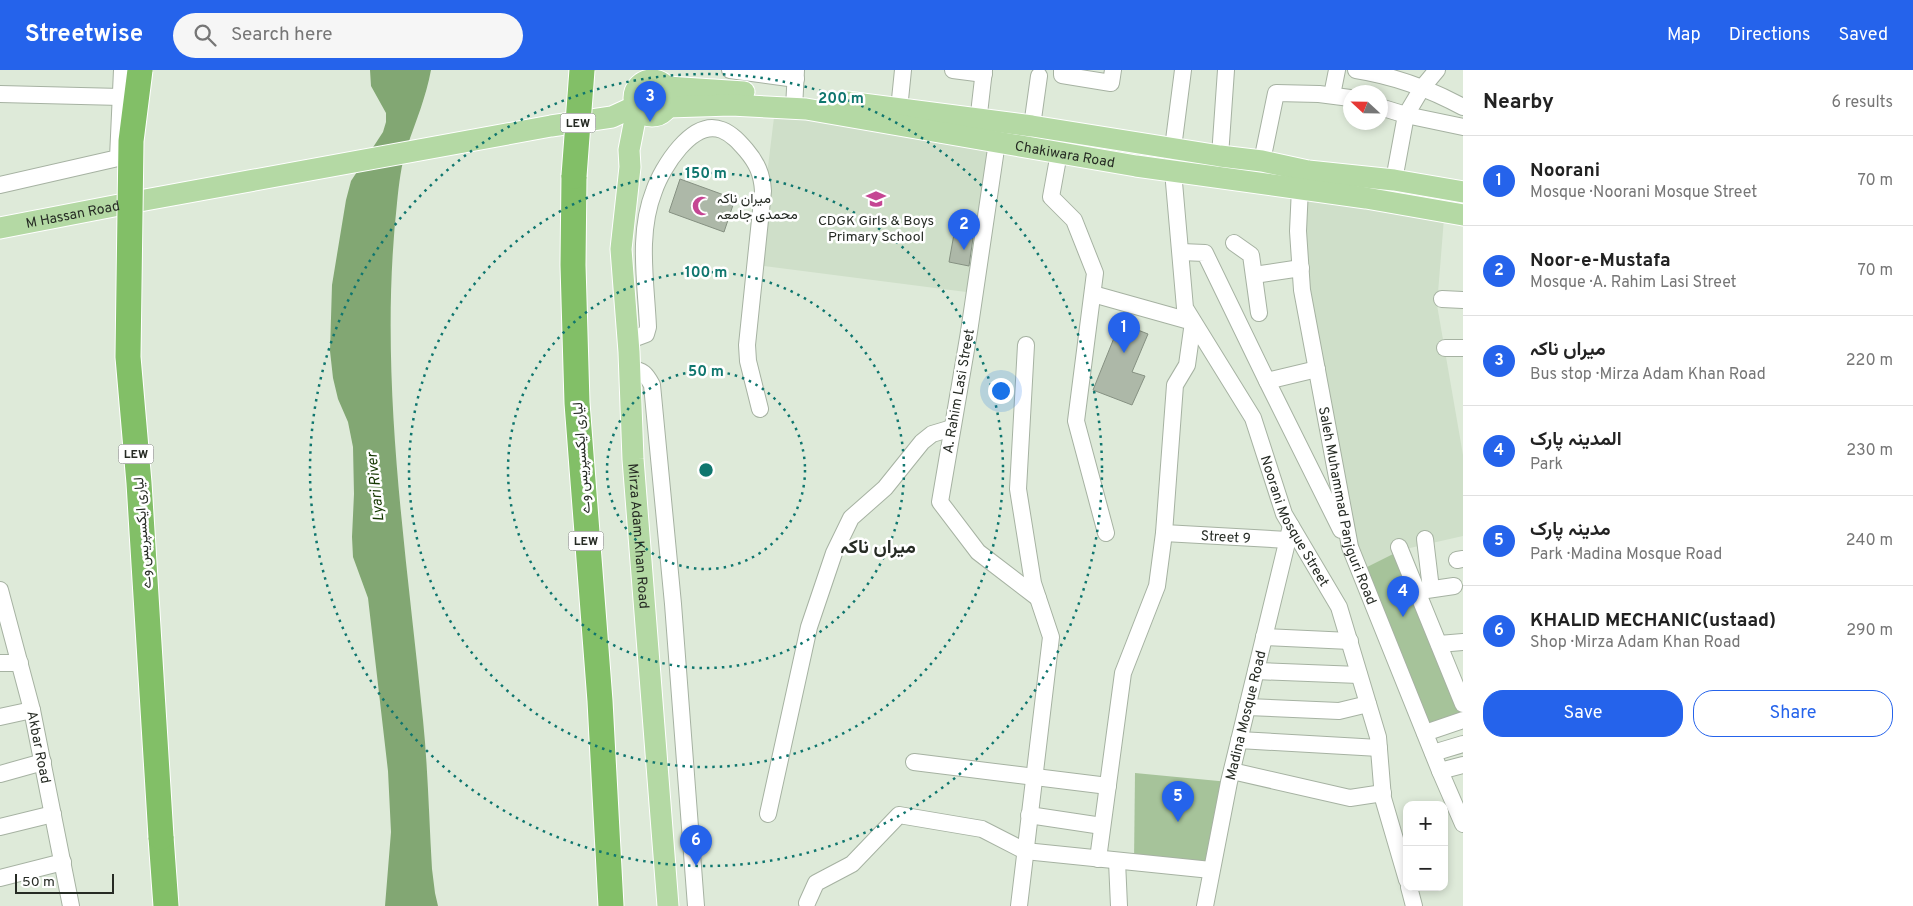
<!DOCTYPE html>
<meta charset="utf-8">
<style>
body{margin:0;font-family:Overpass,Vazirmatn,sans-serif;background:#f6f6f6;color:#222}
.controls{position:absolute;right:15px;bottom:15px;display:grid;overflow:hidden;border-radius:10px;box-shadow:0 2px 8px #0003}
.controls button{width:45px;height:45px;display:grid;place-items:center;padding:0;border:0;border-bottom:1px solid #e0e0e0;background:#fff;color:#222;font:25px sans-serif}
.compass{position:absolute;left:1343px;top:15px;width:45px;height:45px;border-radius:50%;background:#fff;box-shadow:0 2px 8px #0003;rotate:292deg}
.scale{position:absolute;left:15px;bottom:12px;width:99px;box-sizing:border-box;padding-left:5px;border:2px solid #262b24;border-top:0;font-size:14px;line-height:18px;white-space:nowrap;color:#262b24;-webkit-text-stroke:4px #fff;paint-order:stroke}
.you{position:absolute;left:1000px;top:320px;width:18px;height:18px;margin:-12px;border:4px solid #fff;border-radius:50%;background:#1a73e8;box-shadow:0 0 0 8px #1a73e833}
.badge{display:grid;place-items:center;width:32px;height:32px;border-radius:50%;background:#2563eb;color:#fff;font-size:16px;font-weight:700}
.pin{position:absolute;translate:-50% -41px;filter:drop-shadow(0 1px 2px #0008)}
.pin::after{content:'';position:absolute;top:26px;width:18px;height:15px;background:inherit;clip-path:polygon(0 0,100% 0,50% 100%)}
.list{margin:0;padding:0;list-style:none}
h2{display:flex;justify-content:space-between;align-items:center;height:65px;margin:0;padding:0 20px;font-size:21px}
h2 small{font-size:16px;font-weight:400;color:#767676}
.list li{display:grid;grid-template-columns:32px 1fr auto;gap:15px;align-items:center;box-sizing:border-box;height:90px;padding:0 20px;border-top:1px solid #e0e0e0}
.list b{display:block;font-size:19px;white-space:nowrap}
.list p{margin:0;font-size:16px;white-space:nowrap;color:#767676}
.list em{font-size:16px;font-style:normal;color:#767676}
.actions{display:flex;gap:10px;padding:15px 20px}
.actions a{flex:1;padding:11px 0;border:1px solid #2563eb;border-radius:20px;text-align:center;font-size:18px;color:#2563eb}
.actions .main{background:#2563eb;color:#fff}
.icon{flex:none;width:28px;height:28px;fill:none;stroke:currentColor;stroke-width:2;stroke-linecap:round;stroke-linejoin:round}
.map{position:relative;flex:none;width:1463px;height:836px;overflow:hidden}
header{display:flex;align-items:center;gap:30px;box-sizing:border-box;height:70px;padding:0 25px;background:#2563eb;color:#fff}
header strong{font-size:24px}
nav{display:flex;gap:28px;margin-inline-start:auto;font-size:18px}
.search{width:350px;height:45px;background:#f6f6f6;display:flex;align-items:center;gap:12px;box-sizing:border-box;padding:0 18px;border-radius:28px;color:#767676;font-size:19px}
main{display:flex}
aside{flex:1;background:#fff}
.map>svg:first-child{display:block}
</style>
<header>
<strong>Streetwise</strong>
<div class="search"><svg class="icon" aria-label="search" viewBox="0 0 24 24"><circle cx="10" cy="10" r="6"/><path d="M15 15l6 6"/></svg>Search here</div>
<nav><a>Map</a><a>Directions</a><a>Saved</a></nav>
</header>
<main>
<div class="map">
<svg width="1463" height="836" viewBox="0 0 1463 836">
<rect width="100%" height="100%" fill="#deead9"/>
<g fill="#cfdfc9">
<path d="M776,31L999,62L974,223L756,195Z"/>
<path d="M1303,112L1445,136L1437,235L1463,385V466L1401,480L1359,501L1302,220Z"/>
</g>
<g fill="#a6c39a">
<path d="M1401,480L1463,635V650L1425,663L1359,501Z"/>
<path d="M1135,703L1229,712L1211,800L1134,793Z"/>
</g>
<path fill="#82a773" d="M370,0H431C426,27 416,51 407,77C401,95 399,114 397,133C378,306 406,478 423,650C428,699 429,749 432,799L435,823L438,836H385L391,762L388,701L368,528L353,487L352,467L354,424L353,377L348,352L338,329L333,308L330,281L332,215L346,130L351,111L383,62L386,52V43L371,16Z"/>
<g fill="#adb8a8" stroke="#869182">
<path d="M680,109L735,129L724,162L669,142Z"/>
<path d="M954,164L973,168L969,196L949,192Z"/>
<path d="M1120,253L1148,264L1132,302L1145,306L1132,335L1093,320Z"/>
</g>
<g fill="none" stroke-linecap="round" stroke-linejoin="round">
<defs>
<g id="minor">
<path d="M730,0L796,9"/>
<path d="M953,0L984,4"/>
<path d="M1062,0V5L1111,13L1113,0"/>
<path id="s1" d="M1183,0L1173,78V101L1185,238L1253,348L1284,444L1339,537L1378,667L1383,728L1407,810"/>
<path d="M1356,0C1394,6 1430,19 1463,37"/>
<path d="M0,24L121,27"/>
<path d="M1332,25L1337,0"/>
<path d="M1380,37L1406,45L1463,57"/>
<path d="M794,38L796,0"/>
<path d="M898,49L903,0"/>
<path d="M1032,56L1039,6"/>
<path d="M977,61L984,0"/>
<path d="M997,72L969,262L940,432L978,482L1038,528"/>
<path d="M1059,83L1051,127L1074,150L1095,203L1076,351L1106,463"/>
<path d="M1220,86L1226,0"/>
<path d="M1262,91L1276,23L1319,24L1350,28"/>
<path id="s2" d="M1302,107L1300,118L1298,161L1302,220L1350,477L1440,701L1463,754"/>
<path d="M1394,110L1406,45L1422,18L1437,0"/>
<path d="M0,115L118,88L122,0"/>
<path d="M1234,173L1251,185L1259,243"/>
<path d="M1181,182L1205,183L1267,311L1341,460"/>
<path d="M1254,205L1301,198"/>
<path d="M1093,224L1193,252L1187,295L1175,315L1164,463L1157,516L1123,603L1098,789"/>
<path d="M1442,229L1463,230"/>
<path d="M628,267H638L646,264L648,257C646,212 637,164 654,121C662,98 692,48 722,60C732,64 739,72 746,80C757,93 762,104 763,121L747,275L748,291L760,339"/>
<path d="M1445,278H1463"/>
<path d="M630,299C643,300 646,304 652,315L673,534L696,836"/>
<path d="M1267,311L1317,299"/>
<path id="s3" d="M1164,463L1288,470"/>
<path d="M1425,469L1431,519"/>
<path d="M1399,477L1463,634"/>
<path d="M1457,490L1463,489"/>
<path id="s4" d="M0,520L32,640L71,836"/>
<path d="M1420,521L1454,516"/>
<path d="M1264,567L1350,571"/>
<path d="M1439,574L1463,572"/>
<path d="M0,593H20"/>
<path d="M1256,601L1359,605"/>
<path d="M1247,637L1339,641L1368,634"/>
<path d="M0,647L32,640"/>
<path d="M1425,663L1463,650"/>
<path d="M1239,670L1379,678"/>
<path d="M1433,683L1463,674"/>
<path d="M914,692L1108,716"/>
<path d="M1232,701L1350,728L1383,723"/>
<path d="M1440,701L1463,695"/>
<path d="M0,704L43,692"/>
<path d="M768,744L809,557L834,483L851,448L885,418L922,372L932,364L952,358"/>
<path d="M1029,745L1102,756"/>
<path d="M0,757L53,744"/>
<path d="M1117,791L1119,836"/>
<path d="M0,808L63,792"/>
<path d="M1409,817L1414,836"/>
<path d="M807,833L816,813L852,794L899,745L982,759L1025,781L1211,800"/>
<path d="M1019,836L1051,567L1033,513L1018,419L1026,275"/>
<path id="s5" d="M1205,836L1229,712L1291,456"/>
</g>
<g id="major">
<circle cx="652" cy="28" r="18"/>
<path d="M667,17L744,22"/>
<path d="M847,32L1032,56L1220,86L1262,91L1308,101L1394,110L1463,122"/>
<path id="s6" d="M668,37L731,35L806,39L1136,96L1366,128L1463,145"/>
<path id="s7" d="M637,39L629,80L630,97L621,179L629,282L633,389L668,836"/>
<path id="s8" d="M0,158L145,130L551,56L612,47L636,36"/>
</g>
<g id="highway">
<path d="M574,106L573,195L577,333L600,631L611,836"/>
<path d="M161,767L166,836"/>
</g>
</defs>
<use href="#minor" stroke="#a6b2a2" stroke-width="18"/>
<use href="#major" stroke="#fff" stroke-width="23"/>
<use href="#highway" stroke="#fff" stroke-width="27"/>
<use href="#minor" stroke="#fff" stroke-width="16"/>
<use href="#major" stroke="#b4d9a4" stroke-width="21"/>
<use href="#highway" stroke="#82bf67" stroke-width="25"/>
<defs>
<g id="highway-bridge">
<path d="M140,0L131,71L128,287L139,413L161,767"/>
<path d="M574,106L582,0"/>
</g>
</defs>
<use href="#highway-bridge" stroke="#fff" stroke-width="27" stroke-linecap="butt"/>
<use href="#highway-bridge" stroke="#82bf67" stroke-width="25"/>
</g>
<g fill="none" stroke="#0f766e" stroke-width="2.5" stroke-dasharray="2.5 5">
<circle cx="706" cy="400" r="99"/>
<circle cx="706" cy="400" r="198"/>
<circle cx="706" cy="400" r="297"/>
<circle cx="706" cy="400" r="396"/>
</g>
<defs>
<symbol id="school-bare" viewBox="-9 -9 18 18"><path d="M0-5L7-2L0 1L-7-2ZM-4 1L0 2.5L4 1V4Q0 6-4 4Z" fill="#c54693" stroke="#fff" stroke-width="2.5" paint-order="stroke"/></symbol>
<symbol id="mosque-bare" viewBox="-9 -9 18 18"><path d="M3.5-4.9A6 6 0 1 0 3.5 4.9A5 5 0 1 1 3.5-4.9Z" fill="#c54693" stroke="#fff" stroke-width="2.5" paint-order="stroke"/></symbol>
</defs>
<g fill-rule="evenodd">
<use href="#school-bare" x="862" y="115" width="28" height="28"/>
<use href="#mosque-bare" x="688" y="122" width="28" height="28"/>
</g>
<g text-anchor="middle" stroke-width="5" stroke-linejoin="round" paint-order="stroke">
<g fill="#fff" stroke="#676b66" stroke-width="1">
<rect x="560.5" y="43.5" width="35" height="19" rx="4"/>
<rect x="118.5" y="374.5" width="35" height="19" rx="4"/>
<rect x="568.5" y="461.5" width="35" height="19" rx="4"/>
</g>
<g font-size="12" font-weight="bold" fill="#262b24">
<text x="578" y="57">LEW</text>
<text x="136" y="388">LEW</text>
<text x="586" y="475">LEW</text>
</g>
<g font-size="14" fill="#262b24" stroke="#fff">
<text dy="5" stroke="none"><textPath href="#s6" startOffset="401">Chakiwara Road</textPath></text>
<text dy="5" stroke="none"><textPath href="#s8" startOffset="74">M Hassan Road</textPath></text>
<text transform="translate(958 321) rotate(-80)" y="5">A. Rahim Lasi Street</text>
<text transform="translate(581 388) rotate(-94)" y="5">لیاری ایکسپریس وے</text>
<text dy="5" stroke="none"><textPath href="#s2" startOffset="334">Saleh Muhammad Panjguri Road</textPath></text>
<text dy="5" stroke="none"><textPath href="#s1" startOffset="480">Noorani Mosque Street</textPath></text>
<text transform="translate(142 463) rotate(-94)" y="5">لیاری ایکسپریس وے</text>
<text dy="5" stroke="none"><textPath href="#s7" startOffset="429">Mirza Adam Khan Road</textPath></text>
<text dy="5" stroke="none"><textPath href="#s3" startOffset="62">Street 9</textPath></text>
<text dy="5" stroke="none"><textPath href="#s5" startOffset="195">Madina Mosque Road</textPath></text>
<text dy="5" stroke="none"><textPath href="#s4" startOffset="162">Akbar Road</textPath></text>
</g>
<g font-size="14" fill="#262b24" stroke="#fff" text-anchor="start">
<text x="717" y="133">میران ناکہ<tspan x="717" dy="16">محمدی جامعہ</tspan></text>
<text x="876" y="155" text-anchor="middle">CDGK Girls &amp; Boys<tspan x="876" dy="16">Primary School</tspan></text>
</g>
<g font-size="15" font-style="italic" fill="#163902" stroke="#fff">
<text transform="translate(375 417) rotate(-96)" y="5">Lyari River</text>
</g>
<g font-size="19" font-weight="bold" fill="#262b24" stroke="#fff">
<text x="878" y="483">میراں ناکہ</text>
</g>
</g>
<circle cx="706" cy="400" r="8" fill="#0f766e" stroke="#fff" stroke-width="2.5"/>
<g font-size="15" text-anchor="middle" font-weight="bold" fill="#0f766e" stroke="#fff" stroke-width="5" stroke-linejoin="round" paint-order="stroke">
<text x="841" y="33">200 m</text>
<text x="706" y="108">150 m</text>
<text x="706" y="207">100 m</text>
<text x="706" y="306">50 m</text>
</g>
</svg>
<div class="controls">
<button>+</button>
<button>−</button>
</div>
<svg class="compass" viewBox="-18 -18 36 36"><path d="M0-13l5 13h-10z" fill="#e53935"/><path d="M0 13l5-13h-10z" fill="#767676"/></svg>
<div class="scale">50 m</div>
<div class="you"></div>
<div class="pin badge" style="left:1124px;top:283px">1</div>
<div class="pin badge" style="left:964px;top:180px">2</div>
<div class="pin badge" style="left:650px;top:52px">3</div>
<div class="pin badge" style="left:1403px;top:547px">4</div>
<div class="pin badge" style="left:1178px;top:752px">5</div>
<div class="pin badge" style="left:696px;top:796px">6</div>
</div>
<aside>
<h2>Nearby<small>6 results</small></h2>
<ul class="list">
<li><span class="badge">1</span><div><b>Noorani</b><p>Mosque · Noorani Mosque Street</p></div><em>70 m</em></li>
<li><span class="badge">2</span><div><b>Noor-e-Mustafa</b><p>Mosque · A. Rahim Lasi Street</p></div><em>70 m</em></li>
<li><span class="badge">3</span><div><b>میراں ناکہ</b><p>Bus stop · Mirza Adam Khan Road</p></div><em>220 m</em></li>
<li><span class="badge">4</span><div><b>المدینہ پارک</b><p>Park</p></div><em>230 m</em></li>
<li><span class="badge">5</span><div><b>مدینہ پارک</b><p>Park · Madina Mosque Road</p></div><em>240 m</em></li>
<li><span class="badge">6</span><div><b>KHALID MECHANIC(ustaad)</b><p>Shop · Mirza Adam Khan Road</p></div><em>290 m</em></li>
</ul>
<div class="actions"><a class="main">Save</a><a>Share</a></div>
</aside>
</main>
